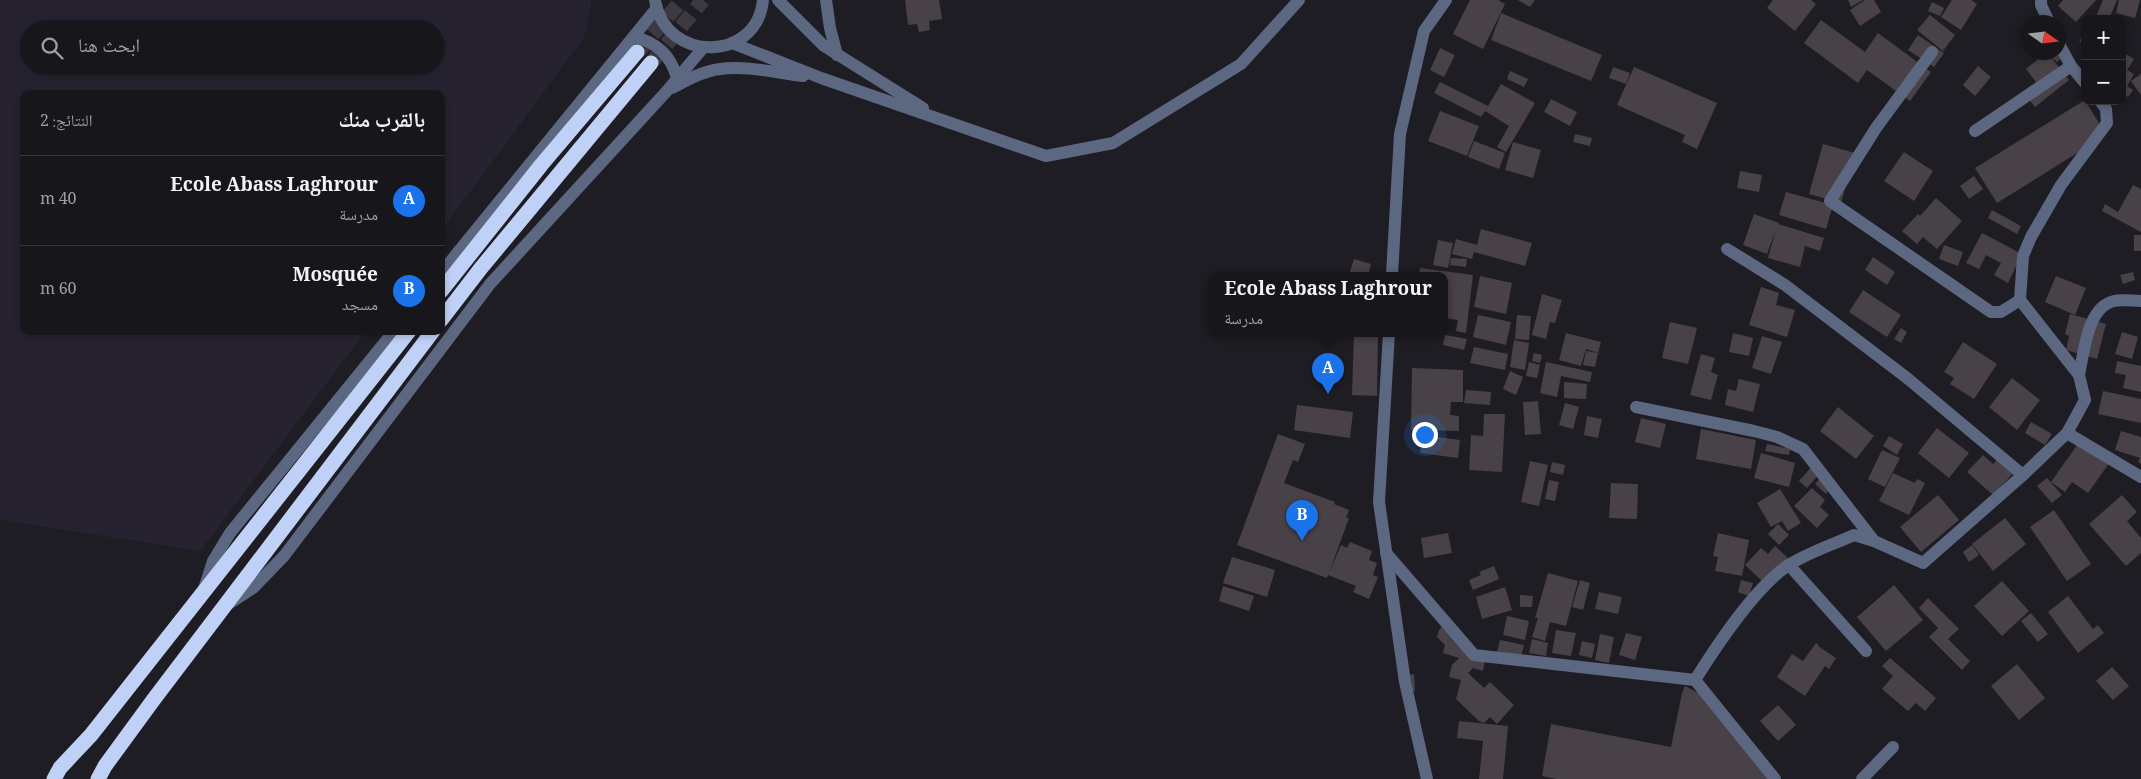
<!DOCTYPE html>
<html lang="ar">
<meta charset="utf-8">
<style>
body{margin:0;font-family:Georgia,"Noto Naskh Arabic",serif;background:#242328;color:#f1f3f6;direction:rtl}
.controls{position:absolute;right:15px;top:15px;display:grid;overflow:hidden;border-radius:10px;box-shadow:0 2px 8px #0003}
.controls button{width:45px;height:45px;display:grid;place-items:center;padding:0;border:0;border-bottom:1px solid #36353a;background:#17161b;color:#f1f3f6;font:25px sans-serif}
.compass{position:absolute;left:2021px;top:15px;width:45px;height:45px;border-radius:50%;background:#17161b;box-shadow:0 2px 8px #0003;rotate:104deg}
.you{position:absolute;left:1424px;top:434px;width:18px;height:18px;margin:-12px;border:4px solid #fff;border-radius:50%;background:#1a73e8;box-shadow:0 0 0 8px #1a73e833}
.badge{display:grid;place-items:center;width:32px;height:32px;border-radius:50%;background:#1a73e8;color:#fff;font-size:16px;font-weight:700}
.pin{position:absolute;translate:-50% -41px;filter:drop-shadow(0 1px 2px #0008)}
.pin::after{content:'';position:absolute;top:26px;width:18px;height:15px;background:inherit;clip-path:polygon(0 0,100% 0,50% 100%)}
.popup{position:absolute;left:1208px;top:272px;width:240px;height:65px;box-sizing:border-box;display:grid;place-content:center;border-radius:10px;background:#17161b;filter:drop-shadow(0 1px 4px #0005);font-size:16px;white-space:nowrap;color:#9e9fa3}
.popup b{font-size:19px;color:#f1f3f6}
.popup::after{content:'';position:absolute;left:50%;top:100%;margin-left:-10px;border:10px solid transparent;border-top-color:#17161b}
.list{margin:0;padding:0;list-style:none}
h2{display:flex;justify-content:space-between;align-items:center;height:65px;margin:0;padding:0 20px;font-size:21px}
h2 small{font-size:16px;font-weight:400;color:#9e9fa3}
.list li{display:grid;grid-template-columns:32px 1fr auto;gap:15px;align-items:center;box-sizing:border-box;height:90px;padding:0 20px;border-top:1px solid #36353a}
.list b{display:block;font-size:19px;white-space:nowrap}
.list p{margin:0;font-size:16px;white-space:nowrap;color:#9e9fa3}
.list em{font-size:16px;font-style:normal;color:#9e9fa3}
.icon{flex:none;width:28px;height:28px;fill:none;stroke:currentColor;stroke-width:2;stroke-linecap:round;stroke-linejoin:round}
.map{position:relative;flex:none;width:2141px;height:779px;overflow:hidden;direction:ltr}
.search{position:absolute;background:#17161b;box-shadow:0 2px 8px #0003;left:20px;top:20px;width:425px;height:55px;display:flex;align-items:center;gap:12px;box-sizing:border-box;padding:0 18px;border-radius:28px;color:#9e9fa3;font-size:19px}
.panel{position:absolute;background:#17161b;box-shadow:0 2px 8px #0003;left:20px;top:90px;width:425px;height:245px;border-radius:10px;direction:rtl}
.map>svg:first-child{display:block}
</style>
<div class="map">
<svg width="2141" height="779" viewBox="0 0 2141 779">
<rect width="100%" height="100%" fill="#1f1d24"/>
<path fill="#26222f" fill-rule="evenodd" d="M0,0H591V8L583,39L441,231V94H24V331H366L200,551L0,520ZM29,29H436V66H29Z"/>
<g fill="#484147">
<path d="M905,0H939L942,19L929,21L930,30L919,32L917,24L908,25Z"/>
<path d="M1470,0H1498L1505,4L1483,49L1453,34Z"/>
<path d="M1518,0H1535L1530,7Z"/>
<path d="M1773,0H1811L1816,4L1795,31L1767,8Z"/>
<path d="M1848,0H1863L1851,7Z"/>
<path d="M1865,0H1874L1881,12L1860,26L1850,10Z"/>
<path d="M1952,0H1971L1977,4L1961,30L1941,17Z"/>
<path d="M2063,0H2096L2076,22L2058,6Z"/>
<path d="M2103,0H2117L2109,19H2095Z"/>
<path d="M2119,0H2140L2135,18L2116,13Z"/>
<path d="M1932,2L1944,8L1940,16L1928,11Z"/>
<path d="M1501,13L1602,55L1591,81L1491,40Z"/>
<path d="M1930,15L1955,35L1943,51L1917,30Z"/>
<path d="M1821,20L1865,52L1878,33L1931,72L1910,101L1867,70L1858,83L1804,43Z"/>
<path d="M2028,29V45L2021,38Z"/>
<path d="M1918,35L1944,53L1934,67L1908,50Z"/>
<path d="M2085,36V49L2079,40Z"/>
<path d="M1440,48L1455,55L1444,77L1430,70Z"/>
<path d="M2047,52L2069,80L2035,107L2023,92L2036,82L2026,69Z"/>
<path d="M2051,52H2058L2064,55L2057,62L2049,55Z"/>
<path d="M2122,52L2134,59L2127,70L2134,74L2127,86L2133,90L2128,97L2122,94Z"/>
<path d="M1978,66L1991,77L1975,96L1963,85Z"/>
<path d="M1613,67L1630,73L1626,84L1609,78Z"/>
<path d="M1634,67L1717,103L1697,149L1682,142L1685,135L1617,105Z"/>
<path d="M1510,71L1528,79L1524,87L1507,79Z"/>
<path d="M2141,74V95L2131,81Z"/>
<path d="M1440,82L1488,106L1501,84L1535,103L1506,152L1497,147L1509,126L1485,111L1481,117L1434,93Z"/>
<path d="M1551,99L1577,112L1570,126L1544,112Z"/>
<path d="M2085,100L2106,135L1997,203L1975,168Z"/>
<path d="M1440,111L1479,126L1467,156L1428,141Z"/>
<path d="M1575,134L1592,138L1590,146L1573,142Z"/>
<path d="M1474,141L1505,153L1499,169L1468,157Z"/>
<path d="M1513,142L1541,150L1533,178L1505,170Z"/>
<path d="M1823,144L1855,153L1841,203L1809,194Z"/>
<path d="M1904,152L1933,171L1914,201L1884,181Z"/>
<path d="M1740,171L1762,175L1759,192L1737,188Z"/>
<path d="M1974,176L1983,189L1969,199L1960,186Z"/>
<path d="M2133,185L2141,189V232L2102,211L2105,204L2118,212Z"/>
<path d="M1786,192L1833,205L1826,229L1779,215Z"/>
<path d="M1936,198L1962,221L1937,249L1923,237L1917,244L1902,231L1918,214L1920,216Z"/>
<path d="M1992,210L2021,226L2017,234L1988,218Z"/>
<path d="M1754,214L1779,223L1778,224L1824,238L1820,251L1805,246L1800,267L1768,258L1776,229L1767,254L1743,245Z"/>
<path d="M1481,229L1532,243L1525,266L1474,252L1472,259L1452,254L1456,239L1477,245Z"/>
<path d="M1982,233L2022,254L2008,283L1994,275L2001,263L1986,255L1979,269L1966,263Z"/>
<rect x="2134" y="235" width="7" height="16"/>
<path d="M1438,240L1453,243L1448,268L1433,265Z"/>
<path d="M1944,245L1963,252L1958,266L1939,259Z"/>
<path d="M1873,257L1895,272L1887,285L1865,270Z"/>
<path d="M1451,258L1467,259L1466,267L1450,265Z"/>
<path d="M1354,259L1371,264L1368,275H1349Z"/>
<path d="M1420,268L1473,275L1466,333L1456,331L1458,320L1444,318V275H1419Z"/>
<path d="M2133,272L2135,280L2123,284L2120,275Z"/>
<path d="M1480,276L1512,283L1506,314L1474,307Z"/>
<path d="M2056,276L2086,288L2075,315L2045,302Z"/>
<path d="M1761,287L1779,293L1776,305L1795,310L1787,337L1749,325Z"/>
<path d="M1863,290L1901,315L1887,337L1849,312Z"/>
<path d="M1542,294L1562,300L1555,323L1550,322L1546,339L1532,335Z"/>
<path d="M2070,314L2106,324L2097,359L2066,350L2069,336L2065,334Z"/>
<path d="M1478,315L1511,322L1506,345L1473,337Z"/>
<path d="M1517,315L1531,316L1529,340L1515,339Z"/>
<path d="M1670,322L1697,328L1688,364L1662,358Z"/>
<path d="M1901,328L1907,332L1901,343L1894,339Z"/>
<path d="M2122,332L2138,337L2132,359L2115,354Z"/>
<path d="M1354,333H1378L1377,396L1352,395Z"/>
<path d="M1566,333L1601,342L1598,353L1586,349L1581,366L1559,360Z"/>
<path d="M1733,333L1753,338L1749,356L1729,352Z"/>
<path d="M1445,335L1467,339L1464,350L1443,345Z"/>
<path d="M1762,336L1782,342L1771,374L1752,368Z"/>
<path d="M1514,340L1529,343L1525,370L1510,367Z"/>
<path d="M1963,342L1997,364L1974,399L1950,384L1954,378L1944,372Z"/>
<path d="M1474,347L1508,354L1505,370L1470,363Z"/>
<path d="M1586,351L1598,353L1595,367L1583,365Z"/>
<path d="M1534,353L1542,355L1540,363L1532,361Z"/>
<path d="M1701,354L1715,358L1711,372L1718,375L1711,400L1690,395Z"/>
<path d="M2117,361L2141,366V392L2123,388L2126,375L2115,373Z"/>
<path d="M1529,362L1540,365L1537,378L1526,376Z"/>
<path d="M1546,362L1592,372L1590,382L1561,376L1557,397L1540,393Z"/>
<path d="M1412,368L1463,370V402H1451L1450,415L1459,416V431L1411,430Z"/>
<path d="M1510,371L1523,377L1516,395L1503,389Z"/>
<path d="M2012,378L2040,400L2017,430L1989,407Z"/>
<path d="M1739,379L1760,384L1753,412L1725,405L1728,389L1736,391Z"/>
<path d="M1564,382L1587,384L1586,399L1564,398Z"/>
<path d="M1466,390L1491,392L1490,405L1464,403Z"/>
<path d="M2103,391L2141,399V423L2098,414Z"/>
<path d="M1538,401L1541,434L1525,435L1523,402Z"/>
<path d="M1565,403L1579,407L1573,429L1559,425Z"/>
<path d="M1297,405L1353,412L1350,438L1294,430Z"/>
<path d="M1838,407L1874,436L1856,459L1820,431Z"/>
<path d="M1484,414H1505L1502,472L1469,470L1471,435L1483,436Z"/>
<path d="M1587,416L1602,419L1598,438L1584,435Z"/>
<path d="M1641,418L1666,424L1660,448L1635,442Z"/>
<path d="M2031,422L2052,434L2045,445L2025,433Z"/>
<path d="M1937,428L1969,453L1949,478L1918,453Z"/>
<path d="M1701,429L1756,440L1751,469L1696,459Z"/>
<path d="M2121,431L2141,437V464L2138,462L2140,458L2115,450Z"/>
<path d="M1278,434L1305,444L1298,462L1293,460L1284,483L1335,502L1334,504L1349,510L1346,518H1349L1329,573L1341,545L1347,548L1350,542L1372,551L1369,560L1377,563L1373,575L1378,577L1369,599L1353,592L1356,586L1328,575L1327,578L1237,545Z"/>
<path d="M1423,435L1460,440L1458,458L1420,453Z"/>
<path d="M1889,436L1903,444L1897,455L1883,446Z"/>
<path d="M2080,441L2110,462L2088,493L2072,482L2065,492L2051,482Z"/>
<path d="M1767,444L1790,449L1789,455L1765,451Z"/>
<path d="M1882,450L1900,458L1885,487L1868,479Z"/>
<path d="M1761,453L1795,463L1789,487L1754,478Z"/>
<path d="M2004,453L2019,467L1993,495L1967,472L1983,455L1993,464Z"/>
<path d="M1530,461L1548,465L1539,506L1521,502Z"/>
<path d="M1552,462L1565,465L1563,475L1550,472Z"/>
<path d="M1813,465L1821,472L1807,488L1799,481Z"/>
<path d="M1893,473L1915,483L1917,479L1925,483L1909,515L1879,501Z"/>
<path d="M1822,476L1833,485L1826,494L1815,484Z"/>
<path d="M2047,478L2062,495L2052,503L2037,486Z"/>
<path d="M1549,480L1559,482L1555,501L1545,499Z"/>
<path d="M1611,483L1638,484L1637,519L1609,518Z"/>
<path d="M1812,488L1825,500L1820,507L1829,515L1817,528L1794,506Z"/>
<path d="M1780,489L1801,523L1788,531L1782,521L1771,527L1757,503Z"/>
<path d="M1938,495L1959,520L1921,552L1900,527Z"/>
<path d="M2122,495L2137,512L2127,521L2141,538V553L2126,566L2089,524Z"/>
<path d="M2054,510L2091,564L2067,581L2030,527Z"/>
<path d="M2005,518L2026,544L1993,571L1972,544Z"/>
<path d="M1778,524L1789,535L1779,545L1768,534Z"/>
<path d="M1448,533L1452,553L1424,558L1421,538Z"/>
<path d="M1718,533L1749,540L1742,576L1715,571L1718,557L1713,556Z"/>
<path d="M1972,545L1979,555L1969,562L1963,552Z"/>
<path d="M1775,546L1788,558L1764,583L1745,565L1761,548L1768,554Z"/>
<path d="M1232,557L1275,570L1267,597L1223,583Z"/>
<path d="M1494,566L1499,579L1473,590L1469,580L1481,575L1479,572Z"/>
<path d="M1548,573L1578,581L1566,626L1550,622L1545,641L1532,637L1538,618H1535Z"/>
<path d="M1580,580L1590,583L1583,610L1572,607Z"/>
<path d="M1741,580L1753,583L1749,596L1738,592Z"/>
<path d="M2002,581L2029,611L2002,636L1974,606Z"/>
<path d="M1894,585L1923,620L1886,651L1857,617Z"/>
<path d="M1223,586L1254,596L1249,611L1219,601Z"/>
<path d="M1505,587L1512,610L1482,619L1476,597Z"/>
<path d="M1599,592L1622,597L1618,614L1595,609Z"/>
<path d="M1520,595L1533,596L1532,607H1520Z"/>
<path d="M2068,596L2093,629L2098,625L2104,633L2078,653L2048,612Z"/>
<path d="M1928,598L1959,629L1948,639L1970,661L1962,670L1929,637L1938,628L1919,608Z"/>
<path d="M2031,613L2048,634L2038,642L2021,621Z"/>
<path d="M1507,616L1529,621L1525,640L1503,635Z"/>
<path d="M1445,623L1485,661L1483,671L1473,668L1468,673L1484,688L1490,682L1514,705L1497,724L1490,717L1484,723L1479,721L1456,699L1461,680L1449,677L1452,665L1459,658L1443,653L1445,645L1437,637L1439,630Z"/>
<path d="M1556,630L1576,633L1571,656L1552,653Z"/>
<path d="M1626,633L1642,637L1635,660L1619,655Z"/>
<path d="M1600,634L1614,637L1609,663L1595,660Z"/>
<path d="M1532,639L1548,643L1546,656L1529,653Z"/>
<path d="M1500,640L1524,645L1520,661L1496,656Z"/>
<path d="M1582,641L1595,644L1592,658L1579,655Z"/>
<path d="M1816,643L1819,645L1818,646L1836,658L1829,669L1825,666L1805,696L1777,677L1792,654L1803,661Z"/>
<path d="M1890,658L1936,698L1925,711L1916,703L1908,711L1882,689L1893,676L1882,666Z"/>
<path d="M2017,664L2045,698L2019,720L1991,686Z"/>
<path d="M2112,667L2129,686L2113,700L2096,681Z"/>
<path d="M1414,674L1415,691L1409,692L1408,675Z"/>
<path d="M1685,686L1711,700L1780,779H1556L1542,776L1551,724L1671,747L1682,693Z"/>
<path d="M1778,705L1796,725L1778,741L1760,721Z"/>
<path d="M1459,721L1508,726L1503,779H1479L1483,741L1457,738Z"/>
</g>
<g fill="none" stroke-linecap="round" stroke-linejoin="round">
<g stroke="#3c3a40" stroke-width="15" stroke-dasharray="15 8" stroke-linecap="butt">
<path d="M638,52L682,0"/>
<path d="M652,62L703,0"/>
</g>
<g stroke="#5c6881" stroke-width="12">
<path d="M655,0C665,63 757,63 763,0"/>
<path d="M778,0L824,46L923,108"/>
<path d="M826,0L830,28L837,55"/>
<path d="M2041,0V5L2049,22"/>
<path d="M634,37C657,42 671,56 677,78"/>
<path d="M2058,42L2071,66L2085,83"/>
<path d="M732,43L821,78L1046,156L1113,143L1241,64L1299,0"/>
<path d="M1932,52L1876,128L1830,201L1991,312H2001L2020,300"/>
<path d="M672,88C687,80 703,71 720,69C744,65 778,73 803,76"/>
<path d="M1975,131L2071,66"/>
<path d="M1727,249L1785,285L1907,378L2023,475"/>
<path d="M441,273L656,9"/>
<path d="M1392,275L1400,134L1424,31L1446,0"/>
<path d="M1389,333L1379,502L1405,682L1427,779"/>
<path d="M2079,375C2084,353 2087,307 2114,301C2122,299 2133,301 2141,301"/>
<path d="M1636,407L1754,431L1777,437L1803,449L1874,541"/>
<path d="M2067,433L2141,477"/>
<path d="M1386,553L1474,655L1695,680L1775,779"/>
<path d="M1789,565L1866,651"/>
<path d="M204,589L213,561L230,533L394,331"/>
<path d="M230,603L253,588L284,556L490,284L666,92L703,48"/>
<path d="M1695,680C1717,645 1753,590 1787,566C1807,553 1832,545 1854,535L1874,541L1923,563L2023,475L2067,433L2085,400L2079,375L2020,300L2023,256L2031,237L2061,185L2107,123L2106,109L2100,101"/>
<path d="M1862,779L1893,747"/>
</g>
<g stroke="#c0d1f7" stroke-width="15">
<path d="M441,291L542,164L637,52"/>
<path d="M441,320L481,268L651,63"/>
<path d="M54,779L60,768L91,735L409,331"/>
<path d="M98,779L105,766L154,699L433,331"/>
</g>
</g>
</svg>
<div class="controls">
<button>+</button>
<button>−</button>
</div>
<svg class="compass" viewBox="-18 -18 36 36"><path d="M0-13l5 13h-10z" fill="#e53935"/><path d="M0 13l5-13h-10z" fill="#9e9fa3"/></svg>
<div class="you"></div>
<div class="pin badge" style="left:1328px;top:394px">A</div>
<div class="popup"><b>Ecole Abass Laghrour</b>مدرسة</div>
<div class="pin badge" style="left:1302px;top:541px">B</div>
<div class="search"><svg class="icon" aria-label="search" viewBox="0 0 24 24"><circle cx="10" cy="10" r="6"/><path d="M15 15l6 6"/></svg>ابحث هنا</div>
<section class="panel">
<h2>بالقرب منك<small>النتائج: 2</small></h2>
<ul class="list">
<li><span class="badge">A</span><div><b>Ecole Abass Laghrour</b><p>مدرسة</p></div><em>40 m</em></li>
<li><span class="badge">B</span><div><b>Mosquée</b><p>مسجد</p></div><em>60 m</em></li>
</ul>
</section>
</div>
